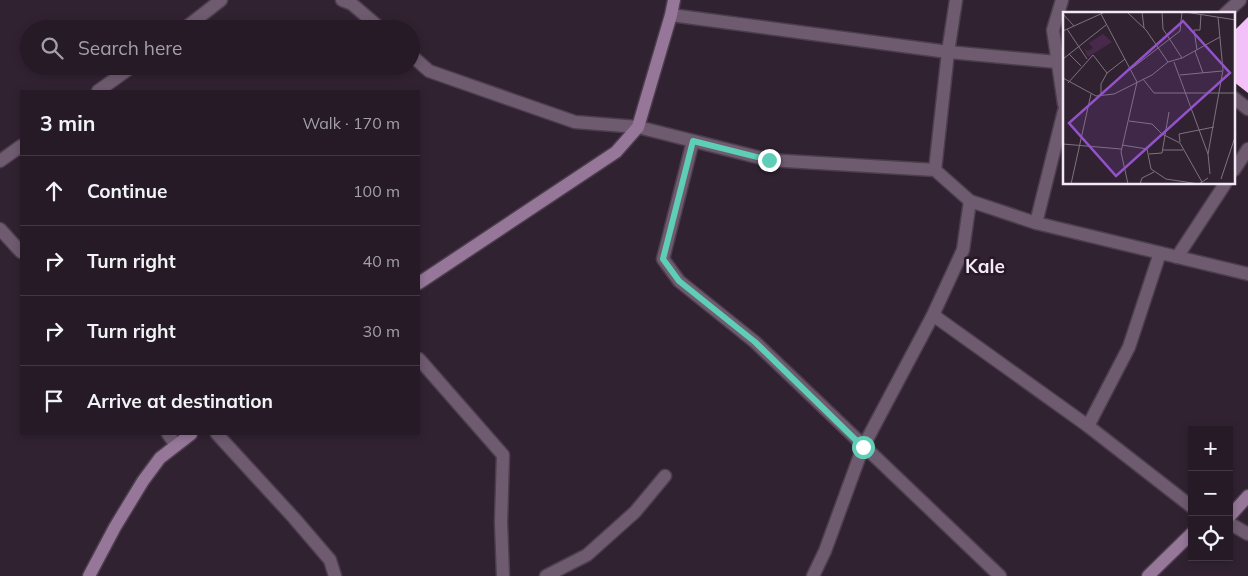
<!DOCTYPE html>
<meta charset="utf-8">
<style>
body{margin:0;font-family:Mulish,sans-serif;background:#312732;color:#f1f3f6}
.controls{position:absolute;right:15px;bottom:15px;display:grid;overflow:hidden;border-radius:0px;box-shadow:0 2px 8px #0003}
.controls button{width:45px;height:45px;display:grid;place-items:center;padding:0;border:0;border-bottom:1px solid #423843;background:#251a26;color:#f1f3f6;font:25px sans-serif}
.stop{position:absolute;width:15px;height:15px;margin:-11px;border:4px solid #5eceb7;border-radius:50%;background:#fff}
.stop.end{background:#5eceb7;border-color:#fff;box-shadow:0 1px 5px #0008}
.list{margin:0;padding:0;list-style:none}
h2{display:flex;justify-content:space-between;align-items:center;height:65px;margin:0;padding:0 20px;font-size:21px}
h2 small{font-size:16px;font-weight:400;color:#a3a1a7}
.list li{display:grid;grid-template-columns:32px 1fr auto;gap:15px;align-items:center;box-sizing:border-box;height:70px;padding:0 20px;border-top:1px solid #423843}
.list b{display:block;font-size:19px;white-space:nowrap}
.list em{font-size:16px;font-style:normal;color:#a3a1a7}
.icon{flex:none;width:28px;height:28px;fill:none;stroke:currentColor;stroke-width:2;stroke-linecap:round;stroke-linejoin:round}
.map{position:relative;flex:none;width:1248px;height:576px;overflow:hidden}
.search{position:absolute;background:#251a26;box-shadow:0 2px 8px #0003;left:20px;top:20px;width:400px;height:55px;display:flex;align-items:center;gap:12px;box-sizing:border-box;padding:0 18px;border-radius:28px;color:#a3a1a7;font-size:19px}
.panel{position:absolute;background:#251a26;box-shadow:0 2px 8px #0003;left:20px;top:90px;width:400px;height:345px;border-radius:0px}
.map>svg:first-child{display:block}
</style>
<div class="map">
<svg width="1248" height="576" viewBox="0 0 1248 576">
<rect width="100%" height="100%" fill="#312232"/>
<path fill="#f3c1f7" d="M1248,17V93L1234,82V31Z"/>
<g fill="none" stroke-linecap="round" stroke-linejoin="round">
<defs>
<g id="street">
<path d="M342,0L352,4L381,29"/>
<path d="M1062,0L1053,30L1064,104"/>
<path d="M1225,14L1240,0"/>
<path d="M671,15L948,52L1057,62L1064,56"/>
<path d="M184,29L221,0"/>
<path d="M411,55L429,71L575,122L638,127L769,160L935,170L970,201L1036,223L1248,274"/>
<path d="M98,91L133,66"/>
<path d="M1234,98L1248,109"/>
<path d="M693,141L663,259L679,281L755,342L1000,576"/>
<path d="M0,161L21,146"/>
<path d="M935,170L948,52L956,0"/>
<path d="M1234,170L1248,149"/>
<path d="M1036,223L1064,111"/>
<path d="M0,229L21,252"/>
<path d="M1177,257L1225,184"/>
<path d="M933,315L1088,426L1192,507"/>
<path d="M419,359L503,455L501,522L503,576"/>
<path d="M1088,426L1129,347L1160,253"/>
<path d="M168,434L176,445"/>
<path d="M217,434L294,518L330,560L335,576"/>
<path d="M1229,523L1248,534"/>
<path d="M546,576L587,555L635,512L665,476"/>
<path d="M813,576L825,551L863,447L933,315L963,250L970,201"/>
</g>
<g id="secondary">
<path d="M419,283L616,152L638,127L671,15L674,0"/>
<path d="M1229,517L1248,496"/>
<path d="M89,576L115,527L143,481L160,458L191,434"/>
<path d="M1148,576L1192,533"/>
</g>
</defs>
<use href="#street" stroke="#4c3e4d" stroke-width="15"/>
<use href="#secondary" stroke="#4c3e4d" stroke-width="15"/>
<use href="#street" stroke="#6f5b70" stroke-width="12"/>
<use href="#secondary" stroke="#967799" stroke-width="12"/>
</g>
<g fill="none" stroke-linecap="round" stroke-linejoin="round">
<path stroke="#5eceb7" stroke-width="6" d="M769,160L693,141L663,259L679,281L755,342L863,447"/>
</g>
<g text-anchor="middle" stroke-width="5" stroke-linejoin="round" paint-order="stroke">
<g font-size="19" font-weight="bold" fill="#f3e9f4" stroke="#271928">
<text x="985" y="273">Kale</text>
</g>
</g>
<g transform="translate(1063 12)">
<rect width="172" height="172" fill="#312232"/>
<path d="M40,22L49,30L25,45L21,36L25,39L30,36L26,31Z" fill="#49294b"/>
<path fill="none" stroke="#7f7280" stroke-width="1" d="M64,0L83,18L105,50M79,0L81,16M99,0L100,17L119,46M122,0L173,8M0,2L11,14M38,2L74,70L58,140L65,172M4,17L24,47M0,19L42,0M134,38L131,18H137L138,2M132,39L140,61M6,42L18,54M0,47L43,13M111,50L145,142M68,57L117,19L119,0M44,61L62,47M117,63L159,59M0,66L33,84L51,82L89,63L105,50L119,46L157,25M80,67L91,81H173M5,71L30,43L44,61L38,72V83M66,109L89,112L99,122L117,131L139,170M117,130L116,122L151,115M0,132L58,137M59,133L84,137L88,157L103,167L136,172L145,166M100,138H120M86,142L99,141L106,100M147,162L145,142L160,58L155,5M158,167L173,122M8,172L28,82M77,172L79,166L91,160"/>
<path fill="#9352ca" fill-opacity="0.15" stroke="#9352ca" stroke-width="2.5" d="M120,9L167,61L53,164L6,111Z"/>
<rect width="172" height="172" fill="none" stroke="#f3e9f4" stroke-width="2.5"/>
</g>
</svg>
<div class="controls">
<button>+</button>
<button>−</button>
<button><svg class="icon" aria-label="locate" viewBox="0 0 24 24"><circle cx="12" cy="12" r="6"/><path d="M12 2v4M12 18v4M2 12h4M18 12h4"/></svg></button>
</div>
<div class="stop" style="left:863px;top:447px"></div>
<div class="stop end" style="left:769px;top:160px"></div>
<div class="search"><svg class="icon" aria-label="search" viewBox="0 0 24 24"><circle cx="10" cy="10" r="6"/><path d="M15 15l6 6"/></svg>Search here</div>
<section class="panel">
<h2>3 min<small>Walk · 170 m</small></h2>
<ul class="list">
<li><svg class="icon" aria-label="ahead" viewBox="0 0 24 24"><path d="M12 20V5M6 11l6-6 6 6"/></svg><div><b>Continue</b></div><em>100 m</em></li>
<li><svg class="icon" aria-label="right" viewBox="0 0 24 24"><path d="M7 20v-9h11M14 6l5 5-5 5"/></svg><div><b>Turn right</b></div><em>40 m</em></li>
<li><svg class="icon" aria-label="right" viewBox="0 0 24 24"><path d="M7 20v-9h11M14 6l5 5-5 5"/></svg><div><b>Turn right</b></div><em>30 m</em></li>
<li><svg class="icon" aria-label="arrive" viewBox="0 0 24 24"><path d="M6 21V4h12l-3 4 3 4H6"/></svg><div><b>Arrive at destination</b></div></li>
</ul>
</section>
</div>
